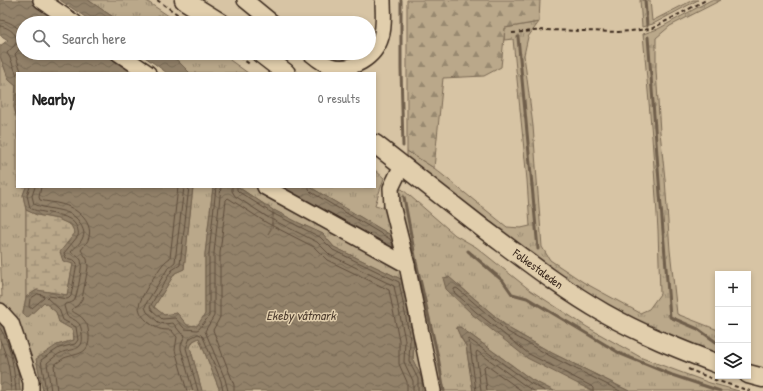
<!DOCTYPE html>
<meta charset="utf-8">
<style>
body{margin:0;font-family:"Patrick Hand",sans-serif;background:#f6f6f6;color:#222}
.controls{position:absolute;right:12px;bottom:12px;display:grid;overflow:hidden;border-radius:0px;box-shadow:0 2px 6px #0003}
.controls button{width:36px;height:36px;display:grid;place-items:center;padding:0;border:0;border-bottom:1px solid #e0e0e0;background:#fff;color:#222;font:20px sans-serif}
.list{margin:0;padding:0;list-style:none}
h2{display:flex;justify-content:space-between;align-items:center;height:52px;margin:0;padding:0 16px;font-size:17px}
h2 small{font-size:13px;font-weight:400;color:#767676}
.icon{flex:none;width:22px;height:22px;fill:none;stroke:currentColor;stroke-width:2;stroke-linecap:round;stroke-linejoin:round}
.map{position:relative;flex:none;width:763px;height:391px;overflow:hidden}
.search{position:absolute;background:#fff;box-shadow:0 2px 6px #0003;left:16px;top:16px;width:360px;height:44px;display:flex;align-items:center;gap:10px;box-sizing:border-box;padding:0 14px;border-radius:22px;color:#767676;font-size:15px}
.panel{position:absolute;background:#fff;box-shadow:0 2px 6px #0003;left:16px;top:72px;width:360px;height:116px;border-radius:0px}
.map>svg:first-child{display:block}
</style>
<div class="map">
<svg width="763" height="391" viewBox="0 0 763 391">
<defs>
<pattern id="grass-tufts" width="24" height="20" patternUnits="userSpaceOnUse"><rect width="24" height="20" fill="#baa88a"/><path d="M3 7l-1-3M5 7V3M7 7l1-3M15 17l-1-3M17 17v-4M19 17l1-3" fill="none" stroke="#988970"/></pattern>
<pattern id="forest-firs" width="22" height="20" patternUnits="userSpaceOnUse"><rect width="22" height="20" fill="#baa88a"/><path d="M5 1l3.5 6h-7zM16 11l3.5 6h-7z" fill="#988970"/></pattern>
<pattern id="wetland-marsh" width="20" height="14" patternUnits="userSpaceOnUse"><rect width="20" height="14" fill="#baa88a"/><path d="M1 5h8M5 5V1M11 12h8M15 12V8" fill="none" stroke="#988970"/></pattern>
<pattern id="water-waves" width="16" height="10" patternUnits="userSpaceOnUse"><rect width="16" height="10" fill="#928169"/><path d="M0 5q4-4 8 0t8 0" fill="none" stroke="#786a56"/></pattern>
</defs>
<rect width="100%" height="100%" fill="#d7c4a4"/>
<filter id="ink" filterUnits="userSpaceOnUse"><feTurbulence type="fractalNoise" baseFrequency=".025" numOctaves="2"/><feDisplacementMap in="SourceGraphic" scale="8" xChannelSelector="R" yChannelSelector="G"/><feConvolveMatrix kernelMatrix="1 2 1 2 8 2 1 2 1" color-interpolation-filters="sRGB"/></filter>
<g filter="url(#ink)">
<g fill="url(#grass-tufts)" stroke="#7a6954">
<path d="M88,0H145L179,23H122Z"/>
<path d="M640,0H650L652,21L693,0H698L653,24L642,27Z"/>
<path d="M711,0H721L670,26L656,38V70L660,132L665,179L670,250L677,314L718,330V356L665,335L598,300L549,268L477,211L447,190L407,157V151L434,168L507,227L521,228L530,226L527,180L513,39L504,40L505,28L539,22L528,37L524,55L533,126L542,247L550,260L583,282L640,313L649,309L660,294L658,230L652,137L643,34L658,29Z"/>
<path d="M166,53H220L248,73H190L178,61Z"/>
<path d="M0,56L9,80L16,86L14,107L17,119V187H26L23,195L26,210V297L23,313L27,318L44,302L56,312L59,322L73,329L74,340L57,345L42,386L43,391H20C19,372 16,356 9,339C7,332 5,327 0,322V296L2,297L0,249Z"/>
<path d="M375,170L384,178L375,205L386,208L398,190L402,189L455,235L476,247L530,290L587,327L642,358L710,383L739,391H629L552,353L510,329L460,286L443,278L576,382L592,391H554L532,380L460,327V337L466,346L473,391H422V379L413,361L414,339L403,280L334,247L323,234L299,223L273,210L238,187H274L394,237L310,187H375Z"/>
<path d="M193,187H213L205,254V315L197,326L187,325L177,313L164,315L154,307L175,273L184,269Z"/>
<path d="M199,338L220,391H202L190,347L193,341Z"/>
</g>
<path fill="url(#forest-firs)" stroke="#7a6954" d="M407,0H540L539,22L505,28L501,67L484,76L443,78L434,168L407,151Z"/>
<path fill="url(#wetland-marsh)" stroke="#7a6954" d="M26,210L37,215L58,219L71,225L75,233L73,264L67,295L37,290L26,297Z"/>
<g fill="url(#water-waves)" stroke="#6f5e4b">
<path d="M0,0H31L67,23H23V53H109L134,73H17V119L14,107L16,86L9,80L0,56V46L8,40L0,35Z"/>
<path d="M60,0H88L122,23H94Z"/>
<path d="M139,53H166L178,61L190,73H167L155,64Z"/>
<path d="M26,187H193L184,269L175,273L154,307L164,315L177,313L187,325L197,326L205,314V254L213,187H238L273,210L271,228L268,234L272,228L274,210L299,223L323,234L334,247L403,280L414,339L413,360L422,379V391H220L199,338L193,341L190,347L202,391H43L36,359L57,345L74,340L73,330L59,322L56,312L44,302L27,318L23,313L26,297L37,290L67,295L73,264L63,261L60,252L75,233L71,225L58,219L37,215L26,210L23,195Z"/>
<path d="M274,187H310L394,237L398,246L395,252Z"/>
<path d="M449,277L510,329L552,353L629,391H592L527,358L473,315L446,289L443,278Z"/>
<path d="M0,322C5,327 7,332 9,339C16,356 19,372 20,391H0Z"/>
<path d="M456,327H460L532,380L554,391H473L466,346L459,334Z"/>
</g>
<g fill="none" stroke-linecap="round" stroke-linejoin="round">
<g stroke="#5e4d3c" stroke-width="1">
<path d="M0,20C11,21 25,30 22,43C21,48 18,51 15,54L21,71L24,73"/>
<path d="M0,26C8,27 19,34 16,43C14,47 9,50 7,53L10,58L17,75"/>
<path d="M30,187L27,195L30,208C32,209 36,211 39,211C51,214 71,214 77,227C78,231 79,232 78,236L64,253L66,258L74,260L77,263L71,296L69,298L67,299L49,296L47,298L59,309L63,320L76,327L78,340L75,344L59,348L41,360L46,391"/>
<path d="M35,187L32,196L34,204C49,211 73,207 81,225C83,229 85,233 83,237C81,243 75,247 71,252C74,255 79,256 81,260C83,265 77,297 74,301C71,303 68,304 65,304L64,306L67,316C76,321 81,321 82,334C84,350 76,348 63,352C57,354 52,359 47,363L51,391"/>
<path d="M41,187L39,197L40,200C47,202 54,202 61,204C75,207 93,221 89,237C88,242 84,246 81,250L87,259L88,267L82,299L78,305L71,310C75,314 81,315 84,320C88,324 88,329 89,335C90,355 78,353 64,358C61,360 57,363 54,365L57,391"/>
<path d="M178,187L170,258C167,260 165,262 163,264C157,272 140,297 139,306C139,313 143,317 148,322C157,329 160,330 171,330L177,337L175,350L187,391"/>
<path d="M184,187L175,262L168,268L147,302L145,307L147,312L158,322L164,324L173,323L180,332L185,335L181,345V349L193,391"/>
<path d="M189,187L180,265L172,270L156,296L150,307L152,310L162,319L175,318L185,329L197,330L199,329L209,316V253L216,187"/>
<path d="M221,187L214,253V316L205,331L225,379L228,391"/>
<path d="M232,187V191L235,196L269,218L317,242L330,255L394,286L405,340L404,362L413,381V391"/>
<path d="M237,187V190L239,192L272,213L320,237L333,250L399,282L410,339L409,361L418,379V391"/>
<path d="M309,187V190L311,192L390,239L393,245L392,247"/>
<path d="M38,294L43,295L44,298L32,308H30L29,306L30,299Z"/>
<path d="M0,328C12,346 14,370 16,391"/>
<path d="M0,340C8,358 10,371 11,391"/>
<path d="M198,391L186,348L190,338L198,334L201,335L203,337L221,381L223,391"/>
<path d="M234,391V385L231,377L213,330L218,321L220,317V253L226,200L228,198L267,223L314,247L327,260L389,290L399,340V364L407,382V391"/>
<path d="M476,391L470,345L468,341L469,339L530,383L545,391"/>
<path d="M481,391L476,353L477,351L527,387L534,391"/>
<path d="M487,391L484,367L486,365L522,391"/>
<path d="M593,391V388L591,386L529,354L476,312L454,292V289L456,288L458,289L508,332L550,356L620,391"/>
</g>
<g stroke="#6f5e4b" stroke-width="3">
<path d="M401,0V68L403,146"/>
<path d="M645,0L647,26"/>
<path d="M518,37L538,249"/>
<path d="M648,37L660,194L670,317L698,329L716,342"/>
<path d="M404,197L416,262L438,357L444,391"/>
<path d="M468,251L503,281L512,294L527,298L621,354L672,375L720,391"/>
</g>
<defs>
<g id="minor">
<path d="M41,0L75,23"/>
<path d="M245,0L273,23"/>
<path d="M118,53L148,73"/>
<path d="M310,53C316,58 322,64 331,66C352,72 375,58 381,37C385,25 383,12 383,0"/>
<path d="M402,165L391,188L392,205L407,265L433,391"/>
<path d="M265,187L407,265"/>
<path d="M0,311L11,323L31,382V391"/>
</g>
<g id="major">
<path d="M184,0L221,23"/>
<path d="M260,53L286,73"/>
<path d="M375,144C412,173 448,201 485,230C524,259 562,289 604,313C641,334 679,349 718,364"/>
<path d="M748,374L763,378"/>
</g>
</defs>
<use href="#minor" stroke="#3b2a1e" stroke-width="18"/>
<use href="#major" stroke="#3b2a1e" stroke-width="21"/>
<g stroke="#3b2a1e" stroke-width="2" stroke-dasharray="4 3" stroke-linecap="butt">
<path d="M157,0L190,23"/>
<path d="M512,33L545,30L619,32L651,29L706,0"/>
<path d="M234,53L251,65"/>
<path d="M688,369L715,380L750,391"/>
</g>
<use href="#minor" stroke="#e1ceac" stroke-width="15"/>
<use href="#major" stroke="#e1ceac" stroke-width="18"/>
</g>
</g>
<g text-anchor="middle" stroke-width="3" stroke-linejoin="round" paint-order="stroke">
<g font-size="12" fill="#3b2a1e" stroke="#e1ceac">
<text transform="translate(538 269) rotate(36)" y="4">Folkestaleden</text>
</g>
<g font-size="13" font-style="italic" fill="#4c3b2d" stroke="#e1ceac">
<text x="301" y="320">Ekeby våtmark</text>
</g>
</g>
</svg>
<div class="controls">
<button>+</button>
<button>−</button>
<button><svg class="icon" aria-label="layers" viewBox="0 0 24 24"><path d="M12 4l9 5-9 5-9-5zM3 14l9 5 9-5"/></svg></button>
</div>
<div class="search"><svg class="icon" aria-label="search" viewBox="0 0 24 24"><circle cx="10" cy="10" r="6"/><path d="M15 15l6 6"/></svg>Search here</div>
<section class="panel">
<h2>Nearby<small>0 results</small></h2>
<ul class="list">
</ul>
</section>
</div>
